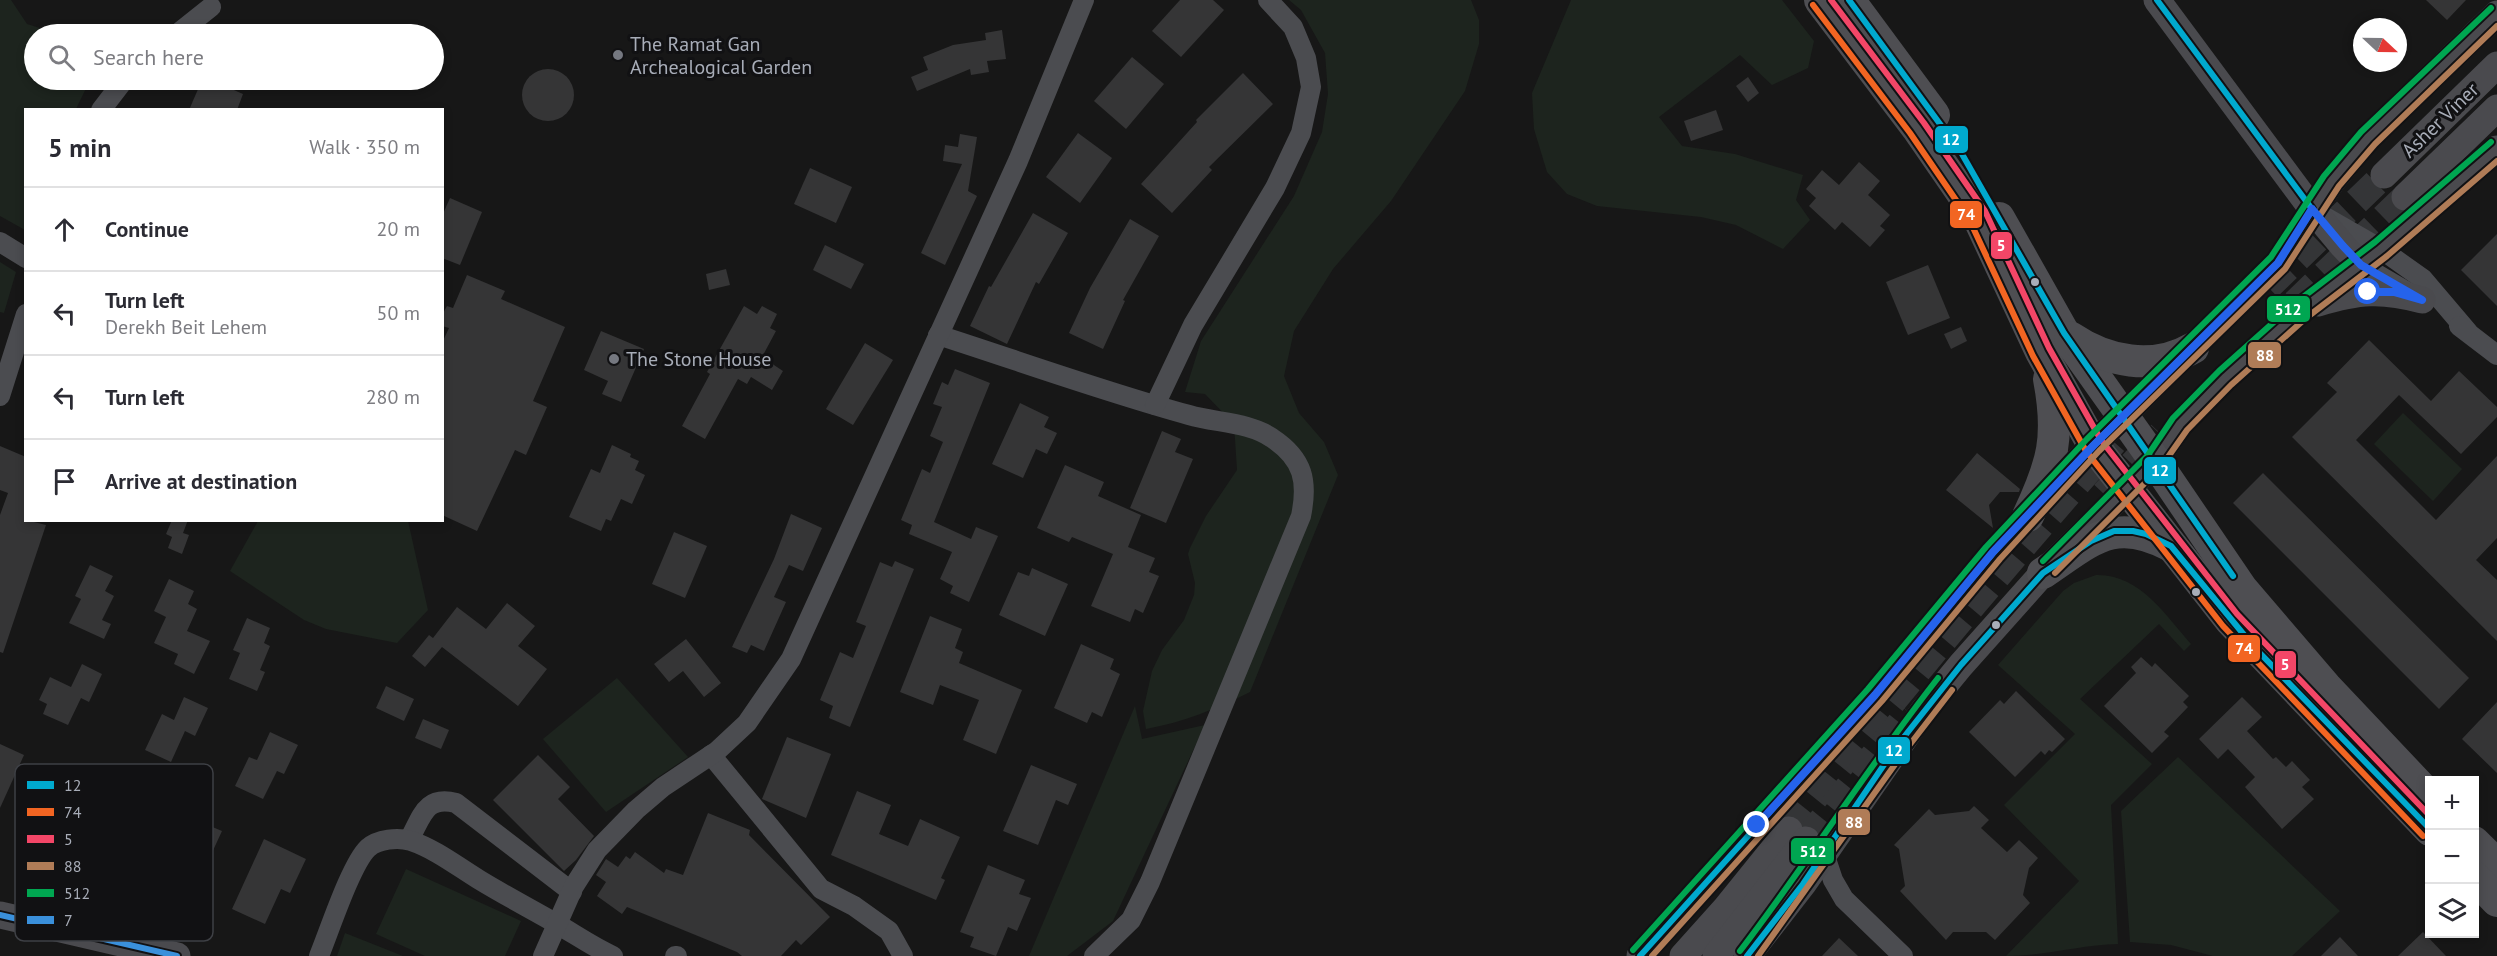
<!DOCTYPE html>
<meta charset="utf-8">
<style>
body{margin:0;font-family:"PT Sans",sans-serif;background:#f7f7f7;color:#2b2b33}
.controls{position:absolute;right:18px;bottom:18px;display:grid;overflow:hidden;border-radius:0px;box-shadow:0 3px 9px #0003}
.controls button{width:54px;height:54px;display:grid;place-items:center;padding:0;border:0;border-bottom:2px solid #e1e1e2;background:#fff;color:#2b2b33;font:30px sans-serif}
.compass{position:absolute;left:2353px;top:18px;width:54px;height:54px;border-radius:50%;background:#fff;box-shadow:0 3px 9px #0003;rotate:112deg}
.stop{position:absolute;width:18px;height:18px;margin:-14px;border:4px solid #2563eb;border-radius:50%;background:#fff}
.stop.end{background:#2563eb;border-color:#fff;box-shadow:0 2px 6px #0008}
.list{margin:0;padding:0;list-style:none}
h2{display:flex;justify-content:space-between;align-items:center;height:78px;margin:0;padding:0 24px;font-size:26px}
h2 small{font-size:20px;font-weight:400;color:#7c7c81}
.list li{display:grid;grid-template-columns:39px 1fr auto;gap:18px;align-items:center;box-sizing:border-box;height:84px;padding:0 24px;border-top:2px solid #e1e1e2}
.list b{display:block;font-size:22px;white-space:nowrap}
.list p{margin:0;font-size:20px;white-space:nowrap;color:#7c7c81}
.list em{font-size:20px;font-style:normal;color:#7c7c81}
.icon{flex:none;width:33px;height:33px;fill:none;stroke:currentColor;stroke-width:2;stroke-linecap:round;stroke-linejoin:round}
.map{position:relative;flex:none;width:2497px;height:956px;overflow:hidden}
.search{position:absolute;background:#fff;box-shadow:0 3px 9px #0003;left:24px;top:24px;width:420px;height:66px;display:flex;align-items:center;gap:15px;box-sizing:border-box;padding:0 21px;border-radius:33px;color:#7c7c81;font-size:22px}
.panel{position:absolute;background:#fff;box-shadow:0 3px 9px #0003;left:24px;top:108px;width:420px;height:414px;border-radius:0px}
.map>svg:first-child{display:block}
</style>
<div class="map">
<svg width="2497" height="956" viewBox="0 0 2497 956">
<rect width="100%" height="100%" fill="#171717"/>
<g fill="#1d241e">
<path d="M0,0H11L27,24L59,34H34V80H90L76,109L26,110L25,230L0,216Z"/>
<path d="M1289,0H1471L1479,20V44L1465,91L1391,201L1333,269L1294,331L1284,376L1299,413L1324,442L1338,475L1250,692C1216,709 1184,722 1146,729L1143,711L1152,671L1162,650L1184,620L1194,595L1195,583L1188,554L1190,548L1206,516L1237,470L1234,424L1205,394L1185,392L1201,341L1294,196L1322,132L1328,94L1325,53L1301,10Z"/>
<path d="M1571,0H1782L1814,41L1808,68L1772,85L1740,55L1659,117L1682,146L1735,154L1803,175L1796,200L1810,220L1783,249L1736,225L1701,217L1597,206L1567,194L1547,172L1534,129L1532,93Z"/>
<path d="M0,262L16,272L4,313L0,312Z"/>
<path d="M2403,413L2462,469L2433,501L2374,444Z"/>
<path d="M258,521H408L428,610L397,643L326,629L304,620L230,571Z"/>
<path d="M2096,575C2140,574 2165,615 2191,644L2184,651L2159,624L2080,699L2152,764L2111,805L2118,944C2080,945 2044,956 2006,956L2079,881L2004,805L2075,734L1998,665L2063,591L2074,583Z"/>
<path d="M617,678L688,757L606,812L543,739Z"/>
<path d="M1135,706L1142,739L1205,725L1113,921L1067,956H1029Z"/>
<path d="M2178,757L2340,911L2292,956H2213L2171,945L2130,942L2121,811Z"/>
<path d="M406,869L521,921L505,956H425L376,934Z"/>
<path d="M345,933L403,956H337Z"/>
</g>
<g fill="#353536">
<path d="M1180,0H1213L1224,10L1181,57L1152,31Z"/>
<path d="M2426,0H2466L2447,20Z"/>
<path d="M1002,30L1006,59L987,61L989,72L971,75L970,69L917,91L911,77L928,70L923,57L953,45L986,40L985,33Z"/>
<path d="M1132,57L1164,84L1126,129L1094,101Z"/>
<circle cx="548" cy="95" r="26"/>
<path d="M1243,73L1273,104L1209,167L1212,170L1172,213L1141,184L1197,122L1196,120Z"/>
<path d="M1748,77L1759,93L1748,102L1736,86Z"/>
<path d="M202,80H211L243,94L237,110H189Z"/>
<path d="M1716,110L1723,130L1691,141L1684,121Z"/>
<path d="M1078,133L1112,158L1080,203L1046,177Z"/>
<path d="M960,134L977,137L968,191L977,196L945,265L921,253L962,164L943,161L945,145L958,147Z"/>
<path d="M1859,162L1880,181L1868,195L1890,215L1880,226L1885,230L1870,247L1842,222L1835,230L1809,206L1816,198L1806,189L1822,170L1839,185Z"/>
<path d="M810,168L852,187L836,223L794,204Z"/>
<path d="M450,198L482,212L460,265L442,258V216Z"/>
<path d="M1033,213L1068,233L1039,284L1036,282L1007,344L970,326L989,286L991,287Z"/>
<path d="M1130,219L1159,236L1123,300L1125,301L1103,349L1069,333L1090,288Z"/>
<path d="M2497,234V306L2461,270Z"/>
<path d="M825,245L864,264L851,289L813,270Z"/>
<path d="M1928,265L1950,318L1908,335L1886,282Z"/>
<path d="M726,269L730,285L709,290L706,274Z"/>
<path d="M467,275L505,291L501,299L565,327L533,401L547,407L526,455L515,450L477,531L442,515V343L449,328L442,326V315L447,306L453,308Z"/>
<path d="M744,306L757,314L762,306L777,314L770,328L776,331L762,357L783,371L772,390L751,377L747,384L738,379L705,439L682,426L710,374L707,372Z"/>
<path d="M1961,327L1967,341L1951,349L1944,334Z"/>
<path d="M601,331L644,349L621,402L602,394L608,381L584,370Z"/>
<path d="M2369,340L2431,401L2459,371L2497,407V417L2461,454L2399,395L2356,440L2436,520L2497,456V538L2476,560L2497,580V641L2292,437L2337,392L2327,383Z"/>
<path d="M865,343L893,360L853,425L826,409Z"/>
<path d="M955,369L990,383L934,522L971,539L976,527L998,536L969,602L950,593L953,586L940,579L952,552L909,534L912,525L901,520L922,469L930,473L943,442L930,436L942,407L933,404L942,382L948,385Z"/>
<path d="M1020,403L1049,417L1044,427L1057,433L1047,454L1036,449L1023,478L992,464Z"/>
<path d="M1162,431L1181,439L1175,452L1193,459L1166,523L1130,508Z"/>
<path d="M612,445L631,454L630,457L639,461L635,470L645,475L632,504L621,499L611,521L606,519L601,531L569,517L591,469L600,473Z"/>
<path d="M0,446L26,457V520L46,525L3,653L0,652V515L8,493L0,490Z"/>
<path d="M1977,453L2020,489L2019,492H2000L1989,505L1993,528L1946,490Z"/>
<path d="M1065,465L1104,482L1098,496L1141,515L1128,547L1155,558L1149,572L1159,576L1143,613L1135,609L1130,622L1091,606L1113,554L1072,537L1069,542L1037,528Z"/>
<path d="M2263,473L2469,678L2439,709L2233,503Z"/>
<path d="M791,514L822,528L803,571L789,565L774,597L786,602L764,651L751,645L747,653L732,647L774,559Z"/>
<path d="M172,520H188L183,533L189,535L182,554L168,548L172,537L166,534Z"/>
<path d="M674,532L707,546L685,598L652,584Z"/>
<path d="M895,561L914,569L850,727L829,718L833,706L820,700L840,652L853,658L866,626L856,622L880,562L892,567Z"/>
<path d="M90,565L113,576L105,591L114,596L102,620L111,624L104,639L69,623L81,599L75,596Z"/>
<path d="M1032,568L1068,584L1045,636L999,615L1018,572L1029,576Z"/>
<path d="M169,579L194,591L188,604L197,609L187,631L210,641L194,674L174,664L178,654L154,643L166,617L154,611Z"/>
<path d="M507,603L535,626L518,646L547,669L518,706L442,647L425,667L412,656L429,635L433,638L457,607L486,629Z"/>
<path d="M930,616L962,629L955,648L963,652L959,663L1022,690L996,754L963,740L979,700L940,685L933,705L900,692Z"/>
<path d="M247,618L270,628L264,643L270,646L260,670L265,672L257,691L229,679L240,653L233,650Z"/>
<path d="M686,639L721,683L704,697L683,671L669,682L654,664Z"/>
<path d="M1081,644L1114,659L1110,669L1120,674L1102,717L1092,712L1087,723L1054,708Z"/>
<path d="M2141,657L2152,667L2155,663L2189,696L2183,702L2188,707L2164,732L2169,736L2152,753L2104,706L2136,673L2131,667Z"/>
<path d="M82,664L102,674L89,702L81,698L68,725L43,714L47,704L39,700L50,677L71,687Z"/>
<path d="M386,686L414,699L404,721L376,708Z"/>
<path d="M2016,691L2065,739L2052,752L2049,750L2045,755L2041,751L2015,777L1969,732L2000,700L2004,704Z"/>
<path d="M184,697L208,708L195,736L185,731L171,762L145,750L162,714L174,720Z"/>
<path d="M2242,697L2262,717L2247,731L2273,759L2276,757L2286,767L2292,761L2310,780L2302,787L2314,799L2282,829L2245,787L2255,777L2228,749L2218,759L2199,739Z"/>
<path d="M2497,702V773L2462,739Z"/>
<path d="M423,719L449,730L441,749L415,738Z"/>
<path d="M270,732L298,745L284,774L277,771L263,799L235,786L249,757L257,760Z"/>
<path d="M787,737L831,754L806,818L762,799Z"/>
<path d="M0,744L24,755L0,808Z"/>
<path d="M538,755L570,787L558,799L594,836L576,860L564,871L493,800Z"/>
<path d="M1031,765L1077,784L1068,805L1056,800L1038,845L1003,831Z"/>
<path d="M857,791L891,805L879,834L908,846L920,819L960,837L941,878L945,880L936,900L831,855Z"/>
<path d="M1974,806L1989,820L1981,828L2007,852L2019,840L2038,858L2029,868L2023,895L2030,903L1995,940L1986,932H1953L1946,940L1900,891L1905,886L1899,849L1894,845L1929,809L1935,815L1969,811Z"/>
<path d="M708,813L750,830L749,835L830,917L801,945L796,940L781,956H742L737,952L627,907L622,914L597,896L606,882L596,875L606,859L618,867L626,856L630,859L635,852L664,873L666,869L683,875Z"/>
<path d="M191,818L222,831L210,857L201,853L183,893L151,879L161,857L166,860L176,837L182,840Z"/>
<path d="M264,839L306,859L290,893L281,889L265,924L232,909Z"/>
<path d="M988,865L1025,880L1019,894L1031,898L1017,931L1008,927L996,956L970,947L974,937L960,932Z"/>
<path d="M2423,932L2446,956H2398Z"/>
<path d="M2340,937L2358,956H2321Z"/>
<path d="M1839,938L1858,956H1822Z"/>
</g>
<g fill="none" stroke-linecap="round" stroke-linejoin="round">
<g stroke="#343537" stroke-width="27" stroke-dasharray="27 14" stroke-linecap="butt">
<path d="M2268,287L2384,175"/>
<path d="M2295,303L2405,197"/>
<path d="M2104,494L2161,434"/>
<path d="M1789,830C1894,698 2002,568 2114,442"/>
<path d="M1806,840L1909,712"/>
</g>
<g stroke="#4b4c50" stroke-width="20">
<path d="M177,34L211,7"/>
<path d="M101,110L124,80"/>
<path d="M2325,217L2381,249L2423,279L2468,332"/>
<path d="M0,242L26,258"/>
<path d="M2361,265L2409,293"/>
<path d="M2459,326L2497,355"/>
<path d="M938,335C1022,362 1105,392 1189,415C1216,423 1249,422 1272,438C1304,459 1308,482 1301,516L1150,882L1131,920L1094,956"/>
<path d="M0,396L26,314"/>
<path d="M1155,405L1193,325L1275,188L1301,133L1311,87L1306,58L1293,27L1268,0"/>
<path d="M711,755L821,889L854,906L889,931L903,956"/>
<path d="M409,840C422,817 425,795 456,803L572,892"/>
<path d="M1824,853L1833,880L1844,899L1903,956"/>
<path d="M319,956C329,932 351,864 368,848C378,839 398,837 411,841C435,849 457,866 478,879C504,895 531,909 557,924C576,935 593,947 613,956"/>
<path d="M543,956L574,886L597,850L636,810L663,787L717,751L747,723L791,659L1018,161L1084,0"/>
<path d="M675,956H677"/>
</g>
<g stroke="#4a4a4e" stroke-width="27">
<path d="M2157,0L2312,209L2343,246L2361,265"/>
<path d="M2384,175L2497,65"/>
<path d="M2405,197L2497,108"/>
<path d="M2318,303C2359,291 2381,289 2422,300"/>
<path d="M0,915L177,956"/>
<path d="M1640,956L1875,695L1993,553L2093,445L2278,263L2332,181L2368,138L2497,14"/>
<path d="M1683,956L1726,908L1789,830"/>
<path d="M1716,956L1806,840"/>
<path d="M1747,956L1803,884L1924,710L1961,665L2043,573L2155,461L2180,424L2225,378L2300,311L2381,249L2497,149"/>
</g>
<g stroke="#4e4e52" stroke-width="32">
<path d="M1820,0L1917,128L1977,215L2041,352L2093,445L2230,620L2430,830"/>
<path d="M1849,0L1934,115"/>
<path d="M1999,218L2064,333L2155,461L2242,589L2326,687L2430,797"/>
<path d="M2070,337C2107,362 2153,371 2193,348"/>
<path d="M2028,516C2053,463 2060,437 2049,379"/>
<path d="M2043,573C2091,541 2113,515 2171,546"/>
<path d="M2474,842L2497,865"/>
<path d="M2474,877L2497,901"/>
</g>
<defs>
<g id="bus-1">
<path d="M1849,0L1962,154L2064,333L2233,576"/>
<path d="M1640,956L1875,695L1993,553L2093,445L2278,263L2312,209L2157,0"/>
<path d="M1747,956L1803,884L1896,747L1961,665L2043,573L2091,541L2114,531H2133L2146,534L2171,546L2254,647L2430,829"/>
</g>
<path id="bus-2" d="M1813,5L1910,133L1969,219L2033,356L2086,451L2223,626L2423,836"/>
<path id="bus-3" d="M1831,0L1924,123L1985,211L2049,348L2101,440L2237,614L2430,816"/>
<g id="bus-4">
<path d="M2055,573L2161,467L2187,430L2231,385L2306,318L2387,256L2497,161"/>
<path d="M1652,956L1882,701L2000,559L2099,451L2285,269L2339,186L2375,144L2497,26"/>
<path d="M1758,956L1901,756L1952,690"/>
</g>
<g id="bus-5">
<path d="M2043,561L2148,455L2173,418L2219,371L2294,304L2375,242L2491,142"/>
<path d="M1633,950L1868,689L1986,547L2087,439L2271,257L2324,176L2361,132L2491,8"/>
<path d="M1740,951C1808,862 1868,767 1938,678"/>
</g>
<path id="bus-6" d="M0,915L177,956"/>
</defs>
<use href="#bus-1" stroke="#111113" stroke-width="10"/>
<use href="#bus-2" stroke="#111113" stroke-width="10"/>
<use href="#bus-3" stroke="#111113" stroke-width="10"/>
<use href="#bus-4" stroke="#111113" stroke-width="10"/>
<use href="#bus-5" stroke="#111113" stroke-width="10"/>
<use href="#bus-6" stroke="#111113" stroke-width="10"/>
<use href="#bus-1" stroke="#00a9ce" stroke-width="6"/>
<use href="#bus-2" stroke="#f26522" stroke-width="6"/>
<use href="#bus-3" stroke="#f34667" stroke-width="6"/>
<use href="#bus-4" stroke="#b07c57" stroke-width="6"/>
<use href="#bus-5" stroke="#00a651" stroke-width="6"/>
<use href="#bus-6" stroke="#3a90db" stroke-width="6"/>
</g>
<g fill="none" stroke-linecap="round" stroke-linejoin="round">
<path stroke="#2563eb" stroke-width="8" d="M1757,825L1875,695L1993,552L2093,446L2278,263L2312,209L2343,246L2361,265L2422,300L2394,292H2368"/>
</g>
<g fill="#757880" stroke="#111113" stroke-width="2">
<circle cx="618" cy="55" r="6"/>
<circle cx="614" cy="359" r="6"/>
</g>
<g fill="#a8adb8" stroke="#111113" stroke-width="2">
<circle cx="2035" cy="282" r="5"/>
<circle cx="2196" cy="592" r="5"/>
<circle cx="1996" cy="625" r="5"/>
</g>
<g text-anchor="middle" stroke-width="6" stroke-linejoin="round" paint-order="stroke">
<g font-size="20" fill="#a8adb8" stroke="#111113" text-anchor="start">
<text x="630" y="51">The Ramat Gan<tspan x="630" dy="23">Archealogical Garden</tspan></text>
<text x="626" y="366">The Stone House</text>
</g>
<g font-size="20" fill="#a8adb8" stroke="#111113">
<text transform="translate(2440 120) rotate(-44)" y="7">Asher Viner</text>
</g>
</g>
<rect x="15" y="764" width="198" height="177" rx="9" fill="#111113" stroke="#3e4045" stroke-width="1.5"/>
<rect x="27" y="781" width="27" height="8" fill="#00a9ce"/>
<rect x="27" y="808" width="27" height="8" fill="#f26522"/>
<rect x="27" y="835" width="27" height="8" fill="#f34667"/>
<rect x="27" y="862" width="27" height="8" fill="#b07c57"/>
<rect x="27" y="889" width="27" height="8" fill="#00a651"/>
<rect x="27" y="916" width="27" height="8" fill="#3a90db"/>
<g font-size="16" fill="#a8adb8">
<text x="64" y="791">12</text>
<text x="64" y="818">74</text>
<text x="64" y="845">5</text>
<text x="64" y="872">88</text>
<text x="64" y="899">512</text>
<text x="64" y="926">7</text>
</g>
<g stroke="#111113" stroke-width="2">
<rect x="1934" y="125" width="35" height="29" rx="6" fill="#00a9ce"/>
<rect x="1949" y="200" width="34" height="29" rx="6" fill="#f26522"/>
<rect x="1990" y="231" width="23" height="29" rx="6" fill="#f34667"/>
<rect x="2266" y="295" width="45" height="28" rx="6" fill="#00a651"/>
<rect x="2247" y="341" width="35" height="28" rx="6" fill="#b07c57"/>
<rect x="2143" y="456" width="34" height="29" rx="6" fill="#00a9ce"/>
<rect x="2227" y="634" width="34" height="29" rx="6" fill="#f26522"/>
<rect x="2274" y="650" width="23" height="29" rx="6" fill="#f34667"/>
<rect x="1877" y="736" width="34" height="29" rx="6" fill="#00a9ce"/>
<rect x="1837" y="808" width="34" height="28" rx="6" fill="#b07c57"/>
<rect x="1790" y="837" width="45" height="28" rx="6" fill="#00a651"/>
</g>
<g font-size="16" text-anchor="middle" font-weight="bold" fill="#fff">
<text x="1951" y="145">12</text>
<text x="1966" y="220">74</text>
<text x="2001" y="251">5</text>
<text x="2288" y="315">512</text>
<text x="2265" y="361">88</text>
<text x="2160" y="476">12</text>
<text x="2244" y="654">74</text>
<text x="2285" y="670">5</text>
<text x="1894" y="756">12</text>
<text x="1854" y="828">88</text>
<text x="1813" y="857">512</text>
</g>
</svg>
<div class="controls">
<button>+</button>
<button>−</button>
<button><svg class="icon" aria-label="layers" viewBox="0 0 24 24"><path d="M12 4l9 5-9 5-9-5zM3 14l9 5 9-5"/></svg></button>
</div>
<svg class="compass" viewBox="-18 -18 36 36"><path d="M0-13l5 13h-10z" fill="#e53935"/><path d="M0 13l5-13h-10z" fill="#7c7c81"/></svg>
<div class="stop" style="left:2368px;top:292px"></div>
<div class="stop end" style="left:1757px;top:825px"></div>
<div class="search"><svg class="icon" aria-label="search" viewBox="0 0 24 24"><circle cx="10" cy="10" r="6"/><path d="M15 15l6 6"/></svg>Search here</div>
<section class="panel">
<h2>5 min<small>Walk · 350 m</small></h2>
<ul class="list">
<li><svg class="icon" aria-label="ahead" viewBox="0 0 24 24"><path d="M12 20V5M6 11l6-6 6 6"/></svg><div><b>Continue</b></div><em>20 m</em></li>
<li><svg class="icon" aria-label="left" viewBox="0 0 24 24"><path d="M17 20v-9H6M10 6l-5 5 5 5"/></svg><div><b>Turn left</b><p>Derekh Beit Lehem</p></div><em>50 m</em></li>
<li><svg class="icon" aria-label="left" viewBox="0 0 24 24"><path d="M17 20v-9H6M10 6l-5 5 5 5"/></svg><div><b>Turn left</b></div><em>280 m</em></li>
<li><svg class="icon" aria-label="arrive" viewBox="0 0 24 24"><path d="M6 21V4h12l-3 4 3 4H6"/></svg><div><b>Arrive at destination</b></div></li>
</ul>
</section>
</div>
